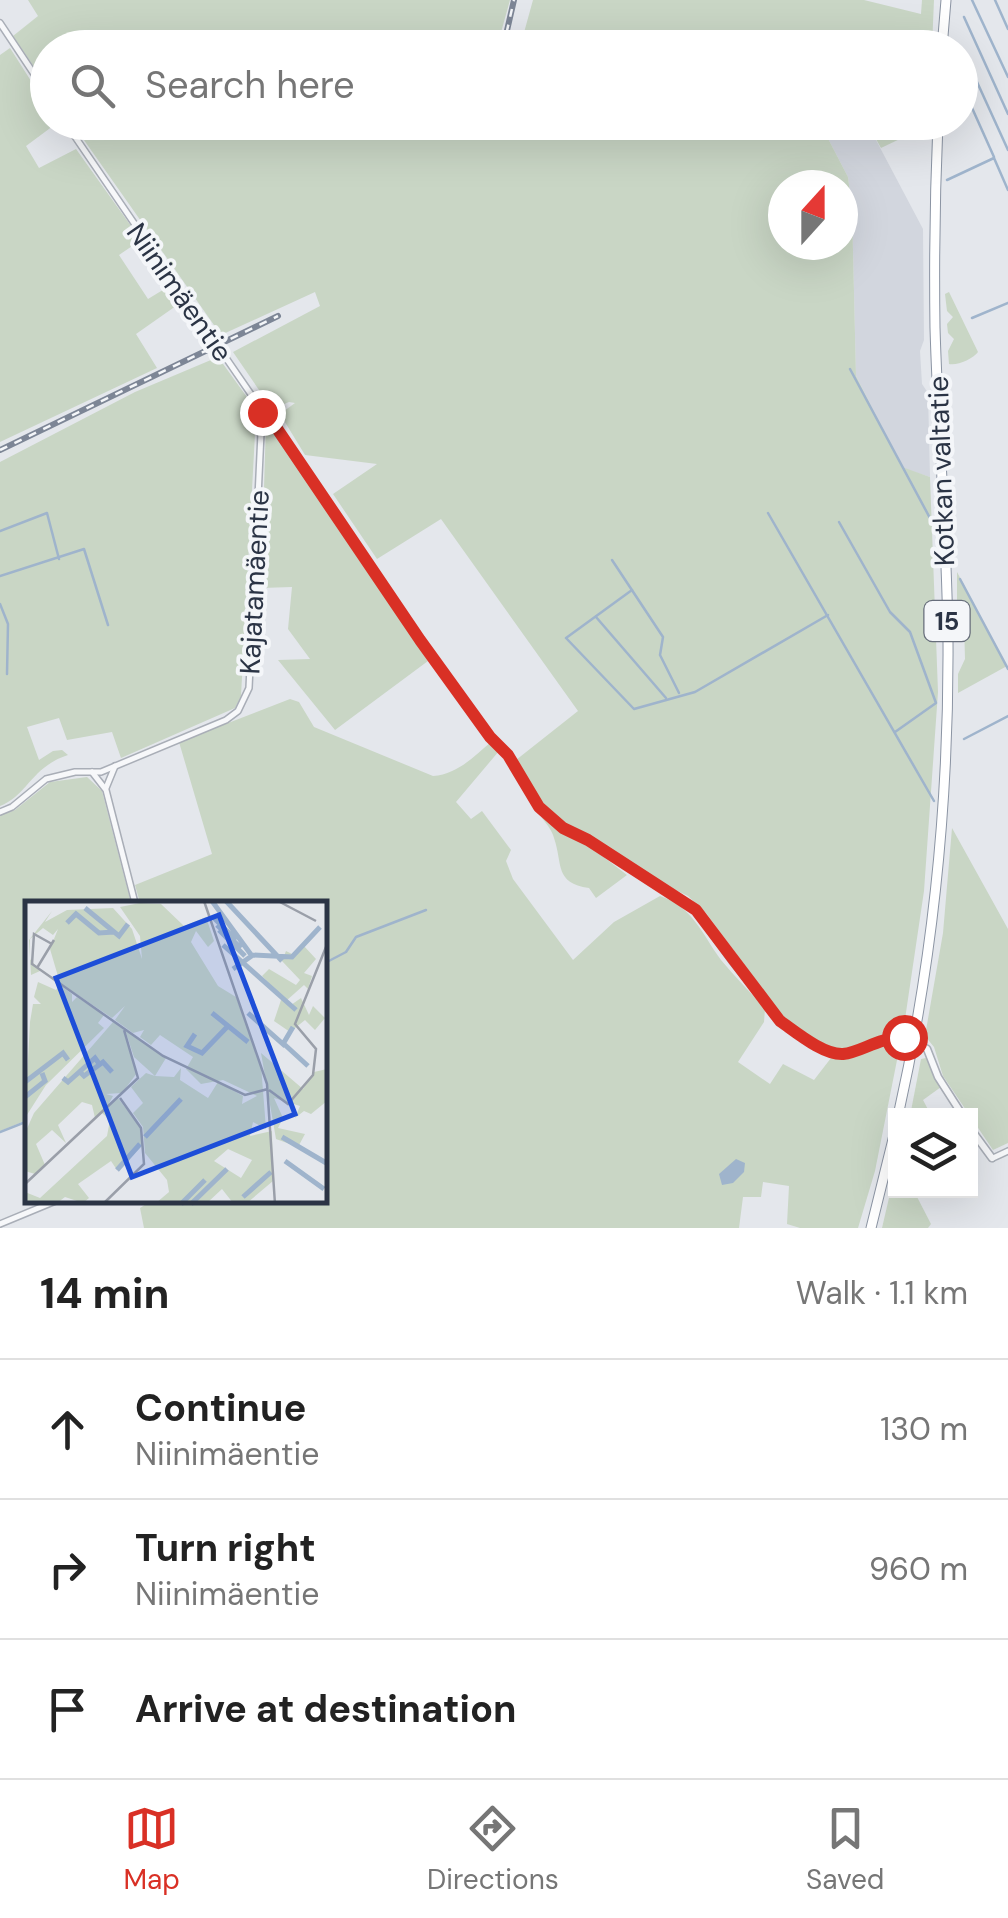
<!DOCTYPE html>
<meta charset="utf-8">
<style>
body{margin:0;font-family:"DM Sans",sans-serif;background:#f6f6f6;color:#222}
.controls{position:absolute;right:30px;bottom:30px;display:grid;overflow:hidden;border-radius:0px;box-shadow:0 10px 40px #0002}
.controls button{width:90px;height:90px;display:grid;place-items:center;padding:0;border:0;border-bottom:2px solid #e0e0e0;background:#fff;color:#222;font:50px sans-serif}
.compass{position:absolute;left:768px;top:170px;width:90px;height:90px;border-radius:50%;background:#fff;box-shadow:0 10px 40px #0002;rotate:21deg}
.stop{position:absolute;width:30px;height:30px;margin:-22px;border:8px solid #d93025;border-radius:50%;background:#fff}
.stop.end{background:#d93025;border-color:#fff;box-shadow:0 2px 10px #0008}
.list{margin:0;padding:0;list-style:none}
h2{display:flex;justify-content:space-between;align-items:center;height:130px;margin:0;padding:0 40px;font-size:42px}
h2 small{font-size:32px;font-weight:400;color:#767676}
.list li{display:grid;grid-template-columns:65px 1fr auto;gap:30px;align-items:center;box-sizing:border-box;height:140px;padding:0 40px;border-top:2px solid #e0e0e0}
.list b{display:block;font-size:38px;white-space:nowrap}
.list p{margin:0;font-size:32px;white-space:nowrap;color:#767676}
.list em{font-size:32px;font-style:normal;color:#767676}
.icon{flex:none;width:55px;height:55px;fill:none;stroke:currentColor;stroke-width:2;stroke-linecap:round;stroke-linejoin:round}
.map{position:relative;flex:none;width:1008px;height:1228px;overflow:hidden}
.search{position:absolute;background:#fff;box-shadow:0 10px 40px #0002;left:30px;right:30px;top:30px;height:110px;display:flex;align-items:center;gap:25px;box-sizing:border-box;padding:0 35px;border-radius:55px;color:#767676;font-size:38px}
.sheet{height:550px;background:#fff}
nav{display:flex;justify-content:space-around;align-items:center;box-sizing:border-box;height:140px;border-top:2px solid #e0e0e0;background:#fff;font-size:28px;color:#767676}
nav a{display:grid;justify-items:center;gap:5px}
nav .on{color:#d93025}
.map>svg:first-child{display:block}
</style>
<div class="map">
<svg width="1008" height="1228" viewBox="0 0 1008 1228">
<rect width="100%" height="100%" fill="#e4e7ec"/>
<path fill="#d2d6de" d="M820,123H867L923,229L924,340L920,351L922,384L928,393L930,477L902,468L856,376L852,208L848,177Z"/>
<g fill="#c9d6c5" fill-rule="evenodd">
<path d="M28,0H510L497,47L48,48L47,86L13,36L38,16Z"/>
<path d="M533,0H864L921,14L922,0H934L932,47H854L857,45L851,34L830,48L520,47Z"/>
<path d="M10,48L47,106L48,122L57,123L26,146L39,168L76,149L141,240L119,255L148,299L171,285L183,301L136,334L157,368L0,442V55Z"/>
<path d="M72,123H820L848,177L852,208L856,376L902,467L930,477L938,692L924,891L904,1026C896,1034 886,1034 875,1038C866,1041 855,1049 846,1050C826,1053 798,1028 783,1017L706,913L688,896L645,875L588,836L559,821L543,806L516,760L578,711L441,519L377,559L333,494L377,464L305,455L280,414L295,403L289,402L272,409L233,352L320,306L315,292L221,335ZM783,185H843V245H783Z"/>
<path d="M867,123H927V126L881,148Z"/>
<path d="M949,292L978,352C973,359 957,366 949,364L948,351L954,339L948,333L947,324L953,317L947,311L945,294Z"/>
<path d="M218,357L252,404L256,415L241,696L235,708L121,758L112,732L67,740L59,718L27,727L39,760L53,751L62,750L68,755C31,767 28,795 0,806V462L135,392Z"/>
<path d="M266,422L271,424L428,661L335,730L278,660L310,659L288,629L292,587L261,588Z"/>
<path d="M957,572L1007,666L958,693V674L965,659L964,623L957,611Z"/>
<path d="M290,699L299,702L314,727L433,776C458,774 473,757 491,742L499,751L456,802L471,819L482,811L511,850L506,861L513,879L573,960L614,922L660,896C693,907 702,934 721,960C735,977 751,993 765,1009L764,1022L738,1062L770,1084L783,1064L814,1080L831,1058C859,1059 875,1038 900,1045L875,1171L858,1228H800L787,1224L789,1186L763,1182L761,1197H743L739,1228H144L140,1208L151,1201L325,1200V903H140L135,885L212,854L179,742Z"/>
<path d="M87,777L102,791L131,903H28L27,1120L0,1131V815L15,810L50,782Z"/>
<path d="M541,817L584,842L627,875L596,898L589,888C554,883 563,864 554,838C552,830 546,823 541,817Z"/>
<path d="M952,828L1008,929V1143L993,1150L943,1076L934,1047L925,1036L943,933Z"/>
<path d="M926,1058L941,1087L923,1100L931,1115L910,1116L921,1059Z"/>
<path d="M895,1172L896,1190L917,1191L915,1193L931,1224L928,1228H882Z"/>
</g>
<path fill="#9fb4cc" d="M736,1159L745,1163L744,1172L733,1183L722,1185L719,1174Z"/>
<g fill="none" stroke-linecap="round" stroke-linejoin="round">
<g stroke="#9fb4cc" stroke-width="2.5">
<path d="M972,0L1008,77"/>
<path d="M995,0L1008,29"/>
<path d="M964,17L1008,114"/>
<path d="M962,49L1008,150"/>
<path d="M964,90L994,157"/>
<path d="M947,180L994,158L1008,190"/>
<path d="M972,318L1008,303"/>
<path d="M850,369L931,520"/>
<path d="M768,513L934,801"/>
<path d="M839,522L890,612L910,632L936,703L895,732"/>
<path d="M0,531L47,513L59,559"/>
<path d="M612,560L663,637L660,655L679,693"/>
<path d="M0,576L84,549L108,625"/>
<path d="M960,579L1008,669"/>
<path d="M632,590L566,638L634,709L695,692L828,615"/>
<path d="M0,604L8,624L7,674"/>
<path d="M596,617L666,698"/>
<path d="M964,739L1008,716"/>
<path d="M325,963L346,952L356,937L426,910"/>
<path d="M0,1132L28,1121"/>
</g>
<defs>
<g id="minor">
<path d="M0,23L48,95"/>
<path d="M65,122L209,333"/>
<path d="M226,358L420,640L489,737L508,755L539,807L563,827L588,840L695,910L731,960L780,1021C796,1032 823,1055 843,1054C869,1052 881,1033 912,1039"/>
<path d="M92,772L106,790L135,903"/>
<path d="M106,788L115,766"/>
<path d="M0,812L12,807L46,779L75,772H101L226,720L238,711L249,688L262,412"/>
<path d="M993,1158L1008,1151"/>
<path d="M0,1224L58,1200"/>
</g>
<g id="tertiary">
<path d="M914,1042L927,1049L938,1077L963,1116"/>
<path d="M970,1128L992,1158"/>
</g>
<g id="trunk">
<path d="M942,48L946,0"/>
<path d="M898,1116C933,960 949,800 948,640C947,536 938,432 935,328C934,259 935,191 938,122"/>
<path d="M871,1228L896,1127"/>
</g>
</defs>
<use href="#minor" stroke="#a9aeb7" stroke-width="8"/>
<use href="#tertiary" stroke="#a9aeb7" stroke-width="9"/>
<use href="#trunk" stroke="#8b94a3" stroke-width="11"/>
<use href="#minor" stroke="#f7f8fa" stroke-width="5"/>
<use href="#tertiary" stroke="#f7f8fa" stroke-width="6"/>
<use href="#trunk" stroke="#fff" stroke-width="9"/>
<defs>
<g id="rail">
<path d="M503,48L514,0"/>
<path d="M0,450L278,316"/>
</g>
</defs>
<use href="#rail" stroke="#7d8696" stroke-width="6"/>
<use href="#rail" stroke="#f4f6f9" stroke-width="2.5" stroke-dasharray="8" stroke-linecap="butt"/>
<defs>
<path id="minor-bridge" d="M209,333L226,358"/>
</defs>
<use href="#minor-bridge" stroke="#a9aeb7" stroke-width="8" stroke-linecap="butt"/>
<use href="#minor-bridge" stroke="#f7f8fa" stroke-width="5"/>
</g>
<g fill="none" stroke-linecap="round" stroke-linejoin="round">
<path stroke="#d93025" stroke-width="12" d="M262,412L278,430L420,640L490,737L508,755L539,807L563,828L588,840L696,910L780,1021C796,1032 823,1055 843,1054C862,1052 877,1038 904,1037"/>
</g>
<g text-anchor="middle" stroke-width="8" stroke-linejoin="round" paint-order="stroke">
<rect fill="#f4f6f9" stroke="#676e7b" stroke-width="2.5" x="924.5" y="601" width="45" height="40" rx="8"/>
<g font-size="25" font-weight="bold" fill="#2b3445">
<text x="947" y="630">15</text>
</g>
<g font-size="28" fill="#2b3445" stroke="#f4f6f9">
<text transform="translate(180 292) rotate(55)" y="10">Niinimäentie</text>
<text transform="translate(941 471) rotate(-92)" y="10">Kotkan valtatie</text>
<text transform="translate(254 582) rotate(-87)" y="10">Kajatamäentie</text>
</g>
</g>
<g transform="translate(25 901)">
<rect width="302" height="302" fill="#e4e7ec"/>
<path d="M115,2L136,3L159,25L181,16L189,40L183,46L171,30L166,41L193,85L211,96L236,164L241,228L228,221L225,235L247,230L248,280L222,302H208L197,288L182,302H131L144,291L142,279L120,252L118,226L108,212L118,202L106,186L121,172L130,175L109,156L100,129L141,157L130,175L149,176L156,167L155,179L183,197L193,181L218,195L217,203L232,195L198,179L176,183L161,168L168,156L135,134L126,144L115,136L119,129L108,132L90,119L100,105L87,117L35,82L25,48L33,28L28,34L18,27L5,38V58L15,70L6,74L4,39L27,10L20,21L42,9L88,7L107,28L117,58L115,35L95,6ZM203,248L227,259L216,277L189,260ZM279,45L291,58L279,72L287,75L283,88L279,84L261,100L266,104L276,97L284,114L288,105L300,117L290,129L280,119L265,131L249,120L257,96L237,75L244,68L271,84L275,79L257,60L261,50L269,54ZM13,81L31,89L35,84L47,93V101L52,96L79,114L73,122L79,127L21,184L0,217L5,121L8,103H16L9,96ZM88,121L98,128L112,172L97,192L81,193L88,195L82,206L93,197L115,226L117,245L92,269L86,260L53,283L64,297L58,302L40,296L32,302H0V291L15,297L82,235L85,219L77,212L70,217L67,204L57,201L33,224L41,242L27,229L11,243L20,264L10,273L0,270V232L9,212ZM236,152L278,188L289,171L302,168V200L286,213L279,210L270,217L275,205L249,197L258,217L253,227L280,233L273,246L251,238Z" fill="#c9d6c5" fill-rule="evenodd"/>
<path fill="none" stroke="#9fb4cc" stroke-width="5" d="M187,0L227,55M201,0L257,60M60,7L94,35L103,23M189,17L211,39M42,22L51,13L74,32L89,31M192,24L216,47M194,29L220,55M198,44L271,109M208,68L228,54L267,56L295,26M187,112L223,141M223,112L258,143L268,126M170,133L162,145L177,152L203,125M259,143L283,165M55,171L59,175L78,161L87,171M38,177L43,181L70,157L75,164M0,181L38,152L43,159M0,196L20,180L17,172M120,236L156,198M257,236L303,263M260,260L299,288M92,269L115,243M218,296L246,271M156,303L180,279M166,303L202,268"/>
<path fill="none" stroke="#9a9fa9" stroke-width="2.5" d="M179,0L242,183L250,303M253,0L291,20M27,43L9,33L7,63L138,155L220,194L243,188M12,67L29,39M244,189L263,203L288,174L291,148L270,123L303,41M0,283L113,177L99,129M78,303L119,263L116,227L95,197"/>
<path fill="#1d4ed8" fill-opacity="0.15" stroke="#1d4ed8" stroke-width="5" d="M194,14L270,213L107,276L31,77Z"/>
<rect width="302" height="302" fill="none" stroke="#2b3445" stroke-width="5"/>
</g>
</svg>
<div class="controls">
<button><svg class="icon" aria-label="layers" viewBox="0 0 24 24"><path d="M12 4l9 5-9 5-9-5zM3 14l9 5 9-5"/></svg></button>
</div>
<svg class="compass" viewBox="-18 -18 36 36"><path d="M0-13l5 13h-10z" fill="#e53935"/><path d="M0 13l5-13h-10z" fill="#767676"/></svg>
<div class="stop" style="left:904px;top:1037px"></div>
<div class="stop end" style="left:262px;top:412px"></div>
<div class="search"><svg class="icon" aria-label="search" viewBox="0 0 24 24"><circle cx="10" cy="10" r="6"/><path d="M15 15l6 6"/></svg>Search here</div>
</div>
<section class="sheet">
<h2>14 min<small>Walk · 1.1 km</small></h2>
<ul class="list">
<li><svg class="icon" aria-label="ahead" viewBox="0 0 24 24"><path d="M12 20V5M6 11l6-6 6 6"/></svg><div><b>Continue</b><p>Niinimäentie</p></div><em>130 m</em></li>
<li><svg class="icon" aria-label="right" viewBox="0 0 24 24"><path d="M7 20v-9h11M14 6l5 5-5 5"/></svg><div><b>Turn right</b><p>Niinimäentie</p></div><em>960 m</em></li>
<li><svg class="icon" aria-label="arrive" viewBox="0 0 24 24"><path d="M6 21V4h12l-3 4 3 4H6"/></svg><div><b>Arrive at destination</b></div></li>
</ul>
</section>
<nav>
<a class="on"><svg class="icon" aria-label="map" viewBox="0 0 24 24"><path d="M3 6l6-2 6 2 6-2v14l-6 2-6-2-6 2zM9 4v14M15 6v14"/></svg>Map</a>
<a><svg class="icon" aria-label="directions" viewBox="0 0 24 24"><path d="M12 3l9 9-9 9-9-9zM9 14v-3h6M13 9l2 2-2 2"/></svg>Directions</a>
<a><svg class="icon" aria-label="saved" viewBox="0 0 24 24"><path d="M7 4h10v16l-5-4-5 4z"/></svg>Saved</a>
</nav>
